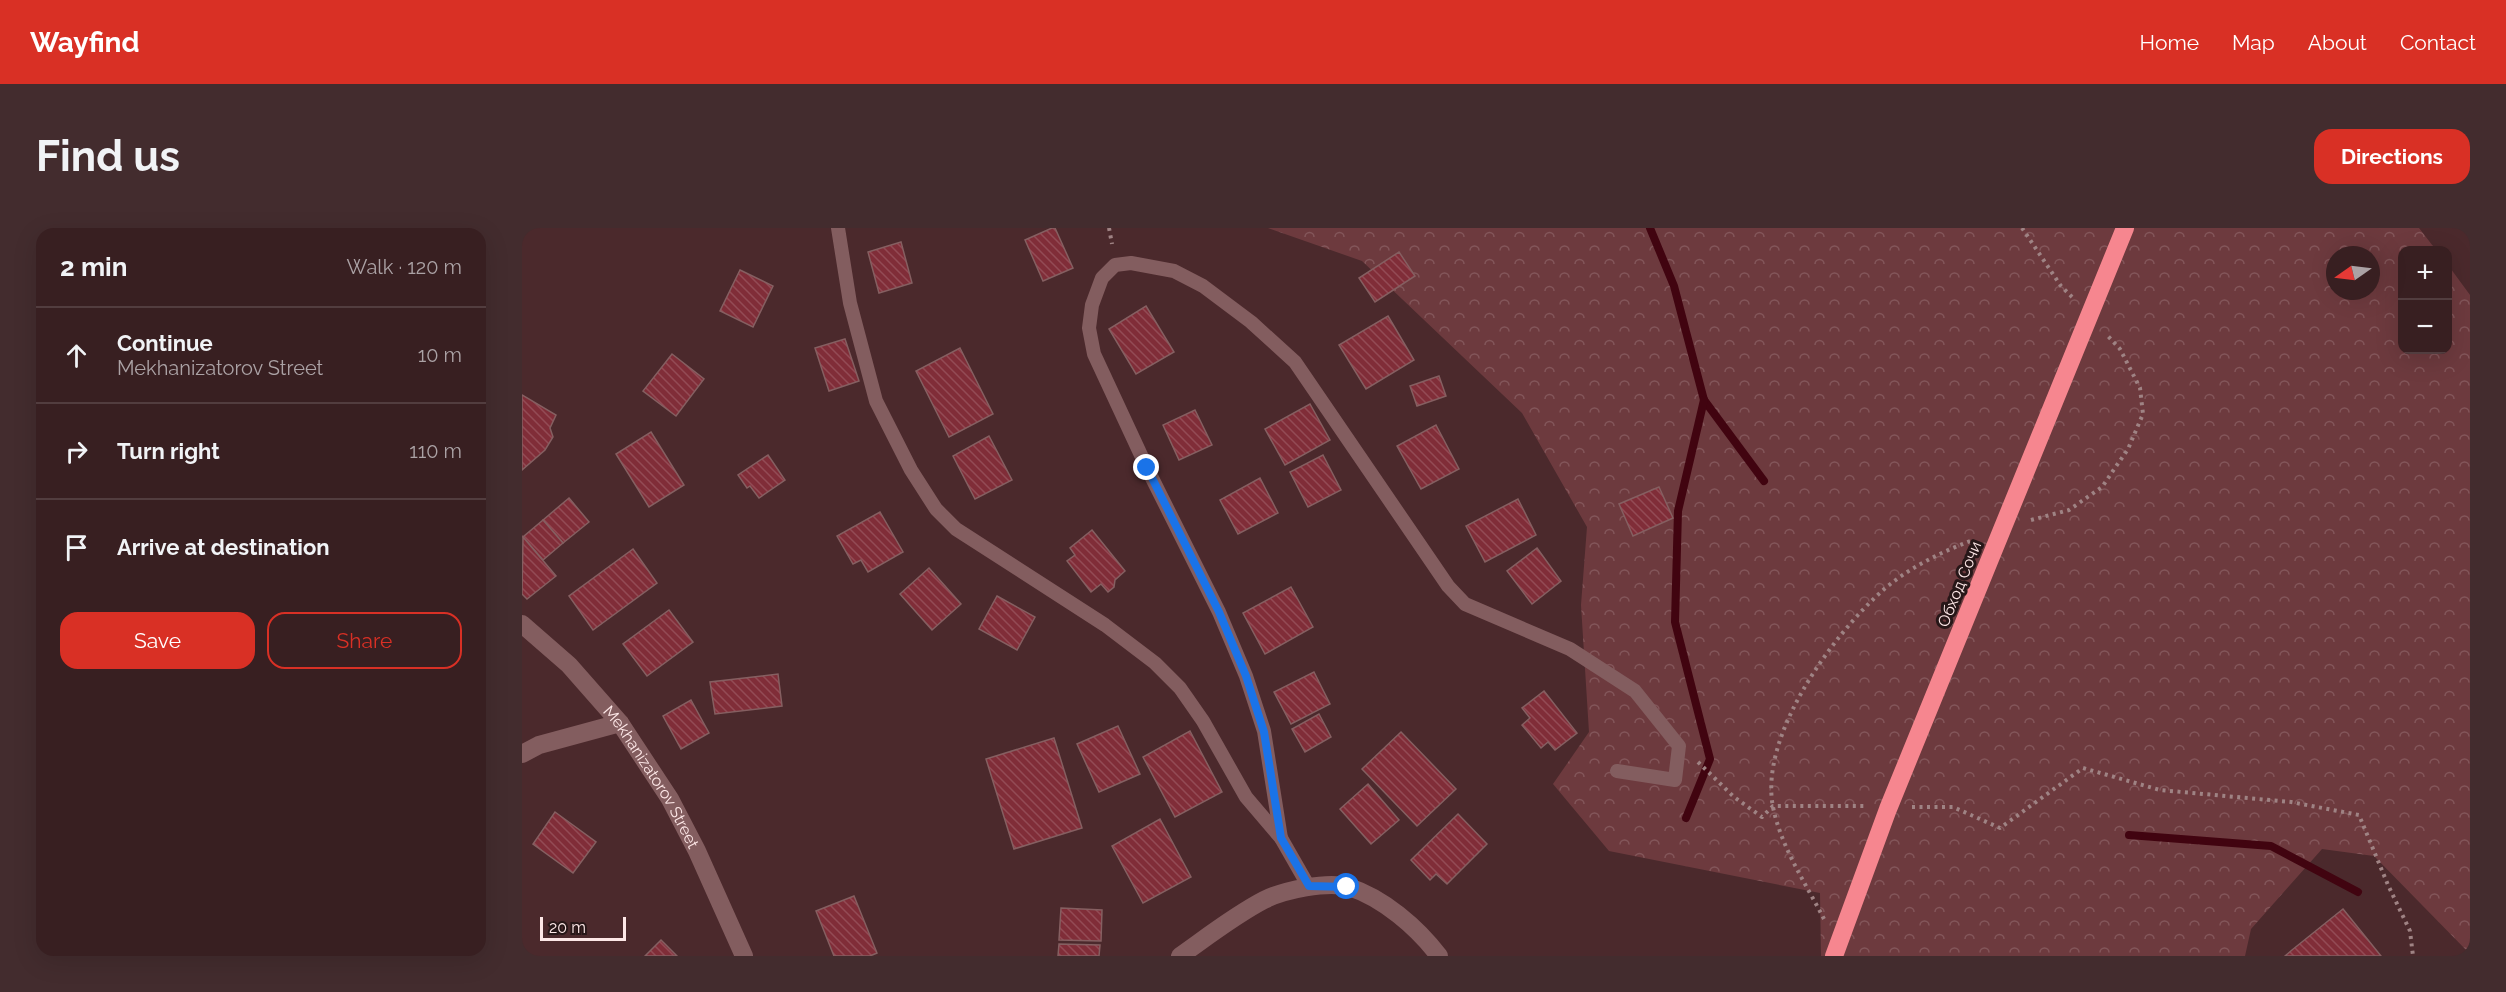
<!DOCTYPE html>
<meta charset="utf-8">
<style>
body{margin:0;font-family:Raleway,sans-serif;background:#432c2e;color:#f1f3f6}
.controls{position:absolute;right:18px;top:18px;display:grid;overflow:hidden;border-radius:12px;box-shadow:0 6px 24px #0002}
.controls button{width:54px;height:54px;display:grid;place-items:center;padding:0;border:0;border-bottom:2px solid #523d3f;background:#381f21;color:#f1f3f6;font:30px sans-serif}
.compass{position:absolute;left:1804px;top:18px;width:54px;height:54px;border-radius:50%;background:#381f21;box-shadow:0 6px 24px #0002;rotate:256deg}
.scale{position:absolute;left:18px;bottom:15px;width:86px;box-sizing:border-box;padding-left:6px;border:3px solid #fde7e7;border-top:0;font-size:16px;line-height:21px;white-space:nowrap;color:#fde7e7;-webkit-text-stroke:4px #271718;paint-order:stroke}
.stop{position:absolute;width:18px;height:18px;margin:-14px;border:4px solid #1a73e8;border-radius:50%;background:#fff}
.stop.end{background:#1a73e8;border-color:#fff;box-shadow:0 2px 6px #0008}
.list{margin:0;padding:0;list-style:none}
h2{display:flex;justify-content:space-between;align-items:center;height:78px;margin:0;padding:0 24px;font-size:26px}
h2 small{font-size:20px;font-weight:400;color:#aba2a5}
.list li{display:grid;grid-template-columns:39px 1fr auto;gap:18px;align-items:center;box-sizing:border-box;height:96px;padding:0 24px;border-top:2px solid #523d3f}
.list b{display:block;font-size:22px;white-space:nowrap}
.list p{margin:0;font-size:20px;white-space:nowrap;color:#aba2a5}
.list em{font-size:20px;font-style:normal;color:#aba2a5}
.actions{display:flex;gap:12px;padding:18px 24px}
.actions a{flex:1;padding:14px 0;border:2px solid #d93025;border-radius:18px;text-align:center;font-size:21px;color:#d93025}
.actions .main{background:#d93025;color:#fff}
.icon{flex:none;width:33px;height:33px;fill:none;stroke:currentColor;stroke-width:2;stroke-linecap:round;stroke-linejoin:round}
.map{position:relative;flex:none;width:1948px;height:728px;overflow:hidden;border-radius:18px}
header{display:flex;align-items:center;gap:36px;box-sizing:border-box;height:84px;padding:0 30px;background:#d93025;color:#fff}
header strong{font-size:28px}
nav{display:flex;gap:33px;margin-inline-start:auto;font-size:21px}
.intro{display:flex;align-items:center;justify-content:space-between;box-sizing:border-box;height:144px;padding:0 36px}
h1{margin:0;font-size:42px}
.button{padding:15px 27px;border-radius:18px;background:#d93025;color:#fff;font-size:21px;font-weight:700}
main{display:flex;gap:36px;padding:0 36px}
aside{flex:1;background:#381f21;border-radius:18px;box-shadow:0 6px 24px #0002}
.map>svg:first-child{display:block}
</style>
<header>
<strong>Wayfind</strong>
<nav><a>Home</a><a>Map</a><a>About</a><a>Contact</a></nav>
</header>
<div class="intro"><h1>Find us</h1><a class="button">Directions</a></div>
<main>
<aside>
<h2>2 min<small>Walk · 120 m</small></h2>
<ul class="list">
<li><svg class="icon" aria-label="ahead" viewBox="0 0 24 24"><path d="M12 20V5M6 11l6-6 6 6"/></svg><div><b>Continue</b><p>Mekhanizatorov Street</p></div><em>10 m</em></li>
<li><svg class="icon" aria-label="right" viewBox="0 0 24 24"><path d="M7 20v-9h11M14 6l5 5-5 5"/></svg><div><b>Turn right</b></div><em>110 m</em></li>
<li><svg class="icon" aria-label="arrive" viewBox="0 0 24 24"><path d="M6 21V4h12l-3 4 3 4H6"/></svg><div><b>Arrive at destination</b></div></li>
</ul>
<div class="actions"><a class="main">Save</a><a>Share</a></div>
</aside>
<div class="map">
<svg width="1948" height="728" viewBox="0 0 1948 728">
<defs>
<pattern id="forest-crowns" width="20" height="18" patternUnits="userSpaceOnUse" patternTransform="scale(1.5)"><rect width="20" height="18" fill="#6d3a3e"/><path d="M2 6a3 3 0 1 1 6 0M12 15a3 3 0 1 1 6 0" fill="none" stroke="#83565a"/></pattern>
<pattern id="building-back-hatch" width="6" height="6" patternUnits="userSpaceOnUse" patternTransform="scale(1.5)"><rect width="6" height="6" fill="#802d38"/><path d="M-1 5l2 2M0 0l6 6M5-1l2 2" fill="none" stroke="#934b55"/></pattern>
</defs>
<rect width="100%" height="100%" fill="#4b292c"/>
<path fill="url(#forest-crowns)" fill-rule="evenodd" d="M746,0H1897L1914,22H1880V122H1926V37L1948,67V726L1852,628L1800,621L1729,701L1723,728H1299L1298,665L1087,623L1031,556L1067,504L1059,377L1065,299L1000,185L840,33ZM1813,27H1849V63H1813Z"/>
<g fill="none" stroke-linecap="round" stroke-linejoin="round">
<g stroke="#410410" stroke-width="8">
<path d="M1128,0L1152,58L1182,172L1242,253"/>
<path d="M1164,590L1188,531L1153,394L1156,283L1182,172"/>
<path d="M1607,607L1749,618L1836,664"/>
</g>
</g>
<g fill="url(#building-back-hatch)" stroke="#855f61" stroke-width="1.5">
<path d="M530,0H533L551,40L521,53L503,12Z"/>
<path d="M379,14L390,55L357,65L346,24Z"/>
<path d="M877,24L893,48L853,74L837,50Z"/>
<path d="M218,42L251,58L231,99L198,83Z"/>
<path d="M624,78L652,124L614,146L587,101Z"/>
<path d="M866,88L892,132L844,161L817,117Z"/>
<path d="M323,111L337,153L307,163L293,120Z"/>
<path d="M438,120L471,186L427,209L394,143Z"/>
<path d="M150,126L182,151L154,188L121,163Z"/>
<path d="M917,148L924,168L895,178L888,158Z"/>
<path d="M0,167L34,187L28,200L31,209L23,222L0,242Z"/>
<path d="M788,176L808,212L763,237L743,201Z"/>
<path d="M673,182L690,217L657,232L641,197Z"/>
<path d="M914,197L937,241L899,261L875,218Z"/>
<path d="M129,204L162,257L127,279L94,226Z"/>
<path d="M467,208L490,252L453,271L431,228Z"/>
<path d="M246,227L263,252L237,270L228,258L225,260L216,247Z"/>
<path d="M801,227L819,262L786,279L768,244Z"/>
<path d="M738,250L756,285L716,306L698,272Z"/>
<path d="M1137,259L1151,290L1111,308L1097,276Z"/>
<path d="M47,270L67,294L41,315L21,292Z"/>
<path d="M996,271L1014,307L963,334L944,298Z"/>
<path d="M358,284L381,324L346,344L339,332L331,336L315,308Z"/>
<path d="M21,292L41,315L21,332L1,309Z"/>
<path d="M570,302L603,343L593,352L592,359L586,364L579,356L569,364L545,333L553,327L548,320Z"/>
<path d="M1,309L34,348L5,371L0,366Z"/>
<path d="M1015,320L1039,353L1010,376L985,343Z"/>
<path d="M111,321L135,355L71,402L47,368Z"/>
<path d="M407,340L439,376L410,402L378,366Z"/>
<path d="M769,359L791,399L743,426L721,385Z"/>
<path d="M475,368L513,389L495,422L457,401Z"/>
<path d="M147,382L171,414L125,448L101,416Z"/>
<path d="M792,444L808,476L769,496L752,464Z"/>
<path d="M256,446L260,478L193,486L188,454Z"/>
<path d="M1022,463L1055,505L1033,522L1026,514L1019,520L1000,497L1008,490L1000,480Z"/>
<path d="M169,472L187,505L159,521L141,488Z"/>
<path d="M797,486L809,509L783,524L770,501Z"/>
<path d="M596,498L618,546L577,564L555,516Z"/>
<path d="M668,503L700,564L653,589L621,529Z"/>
<path d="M879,504L934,561L895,598L840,541Z"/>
<path d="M532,510L560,600L492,621L464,531Z"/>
<path d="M846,556L877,592L849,616L818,581Z"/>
<path d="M33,584L74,614L51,645L11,616Z"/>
<path d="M936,586L965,616L925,656L914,646L908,652L889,632Z"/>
<path d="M638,591L669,649L621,675L590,618Z"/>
<path d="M332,668L355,725L348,728H312L294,683Z"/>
<path d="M539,680L580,682L579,713L537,712Z"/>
<path d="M1821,681L1859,728H1763L1770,722Z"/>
<path d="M139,712L155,728H123Z"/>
<path d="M537,716L578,717L577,728H536Z"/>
</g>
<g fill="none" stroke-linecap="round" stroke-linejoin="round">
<g stroke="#9f8384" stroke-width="4" stroke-dasharray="3 4.5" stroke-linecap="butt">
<path d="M587,0L590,16"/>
<path d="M1500,0L1539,58L1551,70"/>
<path d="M1509,292L1547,282L1580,259L1606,221L1621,186L1618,160L1598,121L1584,106"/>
<path d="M1176,534L1212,569L1240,589L1251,578H1344"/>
<path d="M1390,579H1431L1478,600L1561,540L1638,562L1769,574L1837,587L1866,657L1888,703L1891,728"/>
<path d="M1302,691C1284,656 1259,619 1251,579C1237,508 1310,408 1360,363C1386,340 1419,324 1451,312"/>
</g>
<g stroke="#835d5f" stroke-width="14">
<path d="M316,0L328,75L354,173L389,242L414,281L434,301L583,397L633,435L658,460L681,493L724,569L759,610L787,659"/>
<path d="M759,610L742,503L724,448L697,384L625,240L572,126L567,100L570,77L580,50L593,37L609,35L652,43L681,58L729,94L773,134L926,358L943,376L1048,421L1113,463L1157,518L1153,552L1095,543"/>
</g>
<g stroke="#835d5f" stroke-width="18">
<path id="s1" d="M0,396L47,437L98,495L148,571L175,623L222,728"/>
<path d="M0,526L17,517L98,495"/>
<path d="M658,728C685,709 713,687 742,672C762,662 805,653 827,659C861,670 895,699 917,728"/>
</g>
<path stroke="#f6868f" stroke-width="18" d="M1312,728L1366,581L1603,0"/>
</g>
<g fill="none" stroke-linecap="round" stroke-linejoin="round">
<path stroke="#1a73e8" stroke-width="8" d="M625,240L697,384L724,448L742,504L759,610L787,658L825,659"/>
</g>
<g text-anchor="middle" stroke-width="6" stroke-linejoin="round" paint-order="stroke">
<g font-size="16" fill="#fde7e7" stroke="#271718">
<text transform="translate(1437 356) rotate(-68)" y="6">Обход Сочи</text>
<text dy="6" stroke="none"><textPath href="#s1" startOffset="202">Mekhanizatorov Street</textPath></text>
</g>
</g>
</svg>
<div class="controls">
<button>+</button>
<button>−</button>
</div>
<svg class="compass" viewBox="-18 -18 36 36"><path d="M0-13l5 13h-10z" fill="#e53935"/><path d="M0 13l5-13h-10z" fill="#aba2a5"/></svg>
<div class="scale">20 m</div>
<div class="stop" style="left:825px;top:659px"></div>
<div class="stop end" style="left:625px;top:240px"></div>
</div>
</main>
